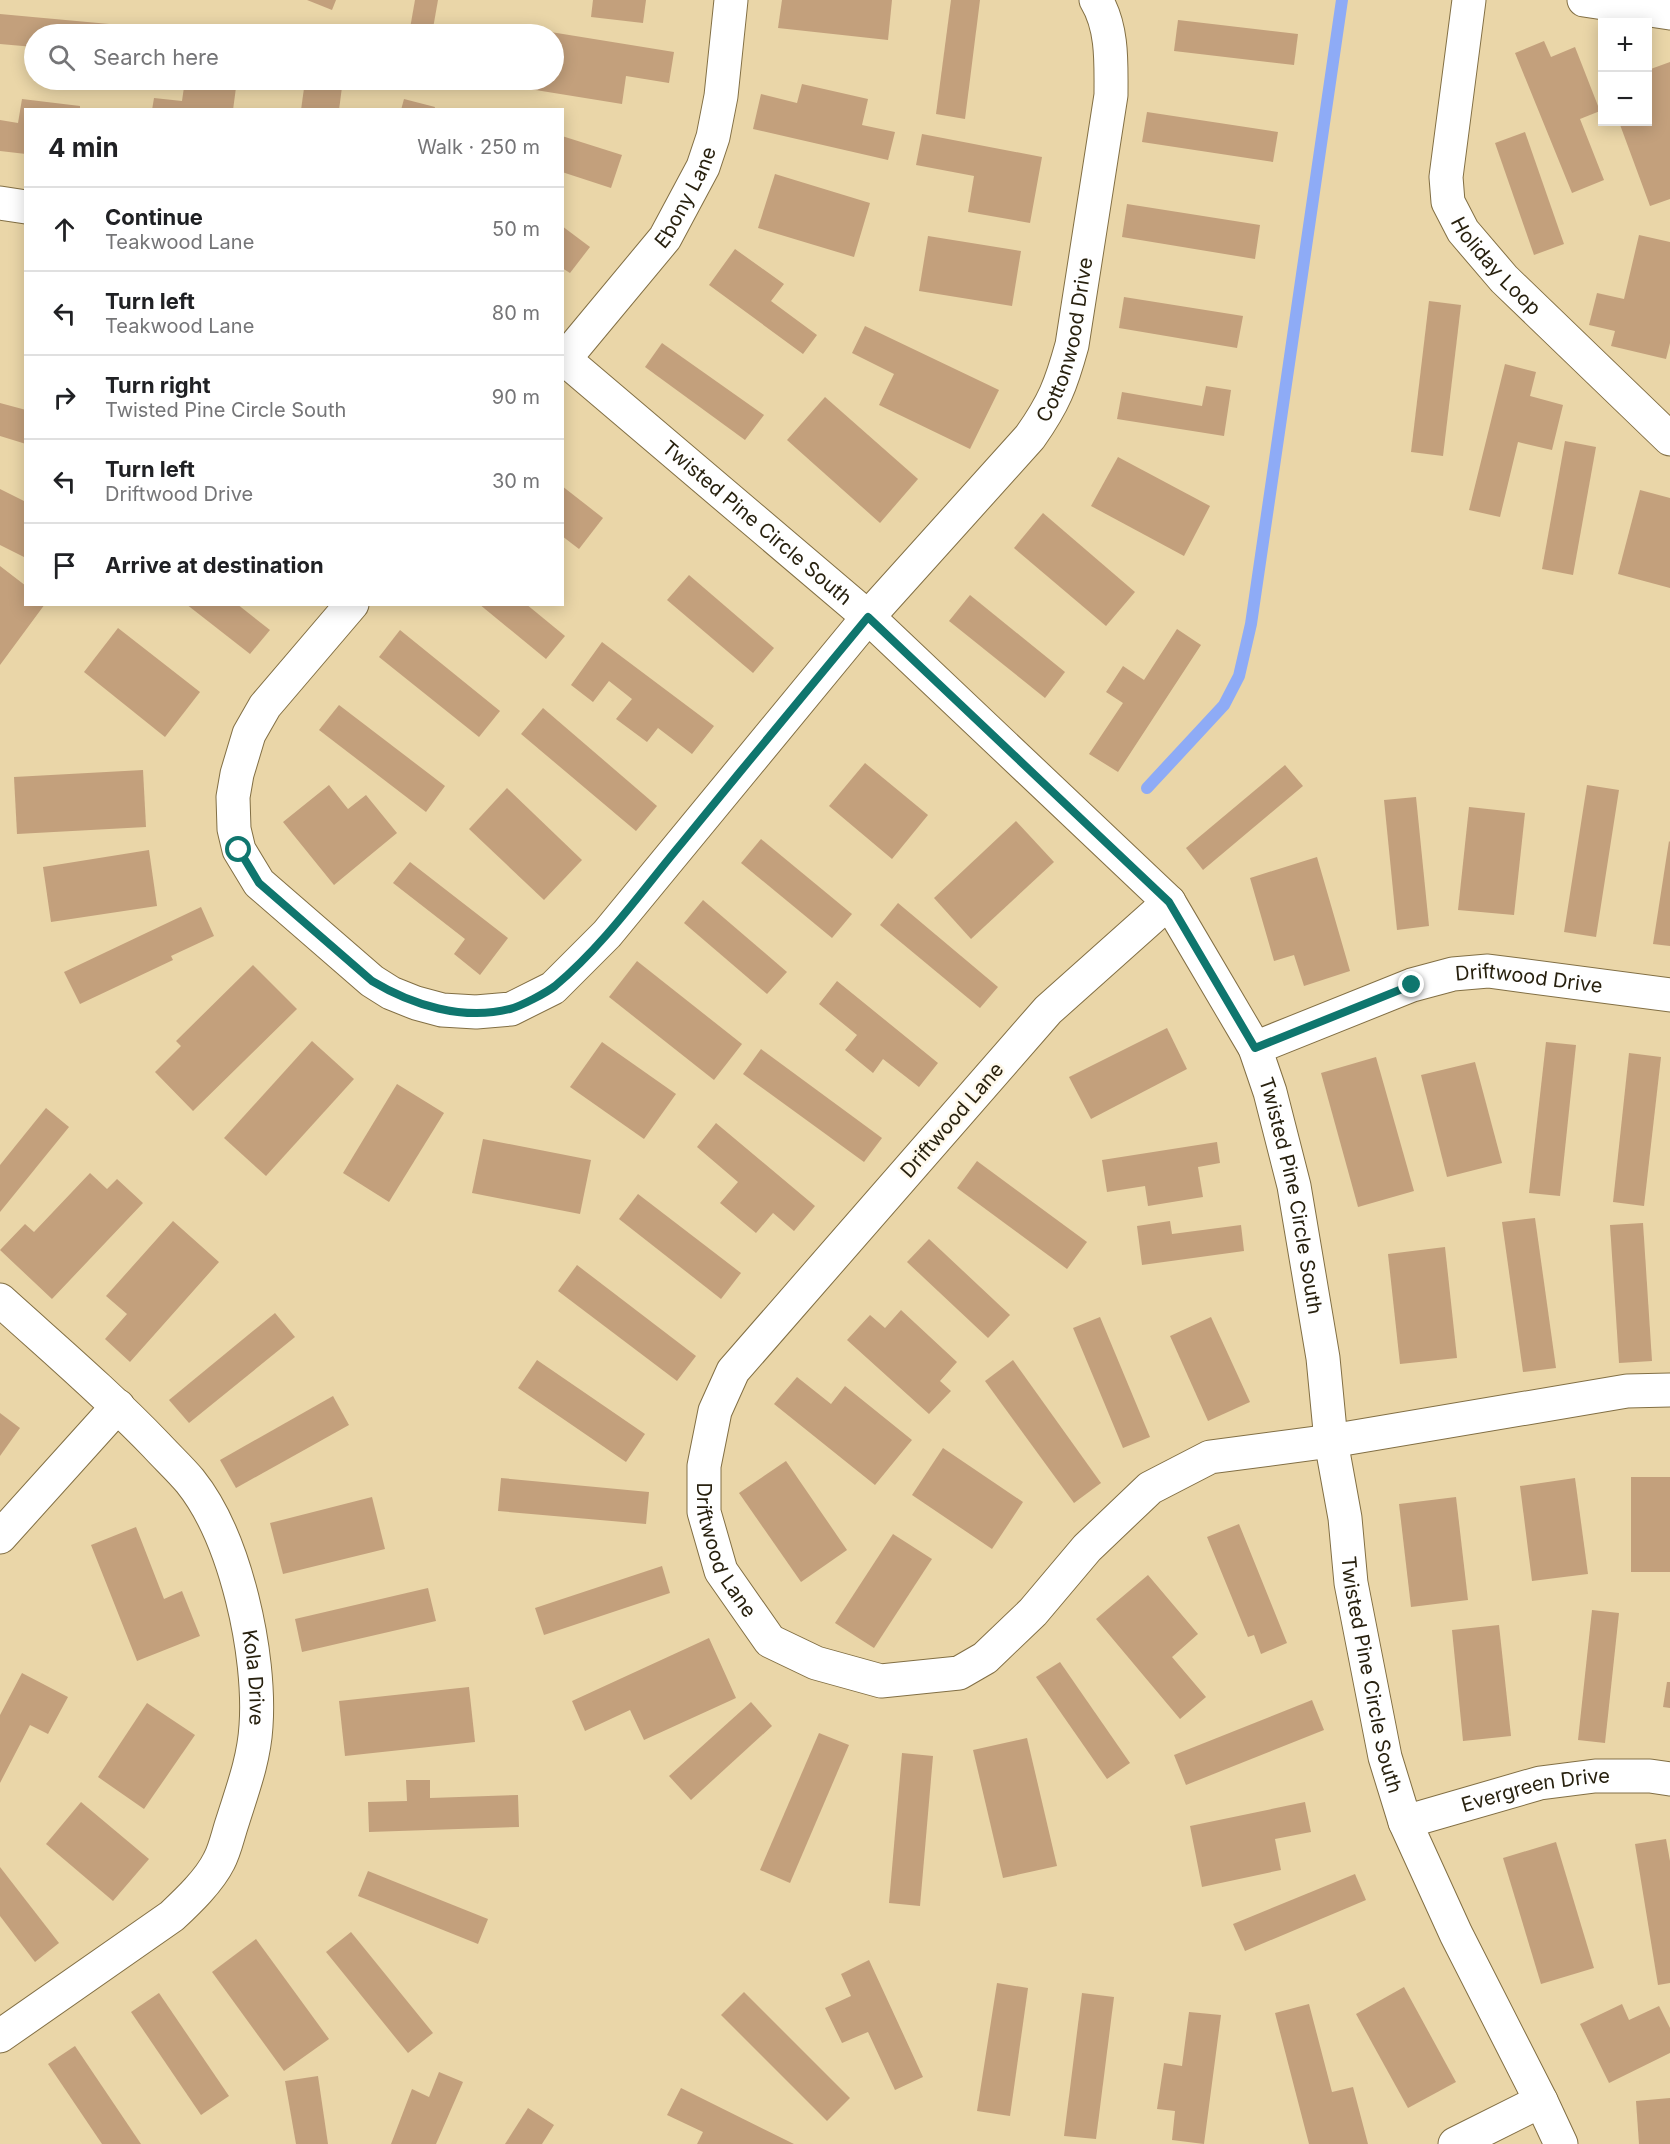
<!DOCTYPE html>
<meta charset="utf-8">
<style>
body{margin:0;font-family:Inter,sans-serif;background:#f2f2f2;color:#202124}
.controls{position:absolute;right:18px;top:18px;display:grid;overflow:hidden;border-radius:0px;box-shadow:0 3px 15px #0003}
.controls button{width:54px;height:54px;display:grid;place-items:center;padding:0;border:0;border-bottom:2px solid #e0e0e0;background:#fff;color:#202124;font:30px sans-serif}
.stop{position:absolute;width:18px;height:18px;margin:-14px;border:4px solid #0f766e;border-radius:50%;background:#fff}
.stop.end{background:#0f766e;border-color:#fff;box-shadow:0 2px 6px #0008}
.list{margin:0;padding:0;list-style:none}
h2{display:flex;justify-content:space-between;align-items:center;height:78px;margin:0;padding:0 24px;font-size:26px}
h2 small{font-size:20px;font-weight:400;color:#757577}
.list li{display:grid;grid-template-columns:39px 1fr auto;gap:18px;align-items:center;box-sizing:border-box;height:84px;padding:0 24px;border-top:2px solid #e0e0e0}
.list b{display:block;font-size:22px;white-space:nowrap}
.list p{margin:0;font-size:20px;white-space:nowrap;color:#757577}
.list em{font-size:20px;font-style:normal;color:#757577}
.icon{flex:none;width:33px;height:33px;fill:none;stroke:currentColor;stroke-width:2;stroke-linecap:round;stroke-linejoin:round}
.map{position:relative;flex:none;width:1670px;height:2144px;overflow:hidden}
.search{position:absolute;background:#fff;box-shadow:0 3px 15px #0003;left:24px;top:24px;width:540px;height:66px;display:flex;align-items:center;gap:15px;box-sizing:border-box;padding:0 21px;border-radius:33px;color:#757577;font-size:22px}
.panel{position:absolute;background:#fff;box-shadow:0 3px 15px #0003;left:24px;top:108px;width:540px;height:498px;border-radius:0px}
.map>svg:first-child{display:block}
</style>
<div class="map">
<svg width="1670" height="2144" viewBox="0 0 1670 2144">
<rect width="100%" height="100%" fill="#ead6a8"/>
<g fill="none" stroke-linecap="round" stroke-linejoin="round">
<path stroke="#8eabf6" stroke-width="12" d="M1147,788L1224,705L1239,676L1251,624L1342,0"/>
</g>
<g fill="#c3a07c">
<path d="M307,0H336L332,10Z"/>
<path d="M415,0H438L432,34H409Z"/>
<path d="M593,0H646L643,23L591,17Z"/>
<path d="M782,0H892L888,40L778,28Z"/>
<path d="M951,0H980L965,119L936,114Z"/>
<path d="M0,14L120,25L119,34H34V47L0,44Z"/>
<path d="M1178,20L1298,34L1294,65L1174,51Z"/>
<path d="M526,28L674,52L669,83L626,76L622,104L517,87L518,80H554V34H525Z"/>
<path d="M1544,41L1551,57L1575,47L1600,111L1580,119L1604,180L1572,193L1515,53Z"/>
<path d="M1670,62V199L1650,206L1619,122H1648V70Z"/>
<path d="M185,80H237L233,110H152L154,98L182,101Z"/>
<path d="M305,81L342,87L339,110H301Z"/>
<path d="M802,84L868,99L862,125L895,132L888,160L753,129L761,94L797,103Z"/>
<path d="M22,99L80,106V110H26V154L0,151V120L18,123Z"/>
<path d="M404,99L435,107L434,110H401Z"/>
<path d="M1147,112L1278,132L1273,162L1142,142Z"/>
<path d="M1525,132L1564,244L1534,255L1495,143Z"/>
<path d="M922,134L1042,157L1030,223L968,212L974,176L916,165Z"/>
<path d="M562,136L622,155L611,188L562,172Z"/>
<path d="M775,174L870,203L854,257L758,228Z"/>
<path d="M1127,204L1260,225L1255,259L1122,237Z"/>
<path d="M562,226L590,247L570,273L562,268Z"/>
<path d="M1639,235L1670,242V343L1666,359L1611,346L1615,331L1589,325L1597,293L1624,299Z"/>
<path d="M928,236L1021,251L1012,306L919,291Z"/>
<path d="M735,249L784,284L771,301L817,335L803,354L709,285Z"/>
<path d="M1124,297L1243,316L1237,348L1119,328Z"/>
<path d="M1429,301L1461,305L1443,456L1411,452Z"/>
<path d="M865,326L999,390L970,449L879,405L894,374L852,353Z"/>
<path d="M662,343L764,415L745,440L645,367Z"/>
<path d="M1505,364L1536,372L1530,396L1563,405L1552,450L1518,442L1500,517L1469,510Z"/>
<path d="M1206,386L1231,390L1224,436L1117,419L1122,392L1202,406Z"/>
<path d="M825,397L918,479L880,523L787,440Z"/>
<path d="M0,403L26,410V444L0,436Z"/>
<path d="M1565,441L1596,447L1573,575L1542,569Z"/>
<path d="M1118,457L1210,506L1184,556L1091,506Z"/>
<path d="M562,486L603,518L579,549L562,536Z"/>
<path d="M0,489L26,502V558L0,545Z"/>
<path d="M1640,490L1670,498V588L1618,574Z"/>
<path d="M1043,513L1135,592L1106,626L1014,548Z"/>
<path d="M0,566L26,586V604H45L0,665Z"/>
<path d="M689,575L774,648L753,673L667,600Z"/>
<path d="M970,595L1065,672L1045,698L949,621Z"/>
<path d="M186,604H237L270,630L250,654Z"/>
<path d="M479,604H526L565,636L546,659Z"/>
<path d="M118,628L200,692L165,737L84,672Z"/>
<path d="M1177,629L1201,645L1118,772L1089,754L1123,703L1106,692L1123,666L1144,680Z"/>
<path d="M400,630L500,711L479,737L379,657Z"/>
<path d="M602,642L714,726L692,754L658,728L647,742L616,719L632,699L609,681L593,702L571,685Z"/>
<path d="M339,705L445,786L426,812L319,730Z"/>
<path d="M543,708L657,806L636,831L521,734Z"/>
<path d="M865,763L928,815L892,859L829,806Z"/>
<path d="M1285,765L1303,786L1203,870L1186,848Z"/>
<path d="M143,770L146,827L17,834L14,777Z"/>
<path d="M329,785L348,809L366,795L397,833L334,885L283,822Z"/>
<path d="M1587,785L1619,790L1596,937L1564,932Z"/>
<path d="M507,788L582,860L544,900L469,829Z"/>
<path d="M1416,797L1429,926L1397,930L1384,800Z"/>
<path d="M1469,807L1525,813L1514,915L1458,910Z"/>
<path d="M1016,821L1054,862L971,939L934,898Z"/>
<path d="M761,839L852,914L832,938L741,863Z"/>
<path d="M1669,841L1670,842V946L1653,944Z"/>
<path d="M149,850L157,906L51,922L43,867Z"/>
<path d="M1317,857L1350,971L1304,986L1294,955L1274,961L1250,878Z"/>
<path d="M410,862L508,938L480,975L454,954L465,939L393,883Z"/>
<path d="M703,900L787,972L767,994L684,923Z"/>
<path d="M898,903L998,987L980,1008L880,925Z"/>
<path d="M201,907L214,936L171,956L173,960L80,1004L64,972Z"/>
<path d="M637,961L742,1044L714,1080L609,997Z"/>
<path d="M253,965L297,1009L193,1111L155,1072L181,1046L176,1041Z"/>
<path d="M837,981L938,1063L919,1087L883,1059L873,1073L845,1050L857,1035L819,1004Z"/>
<path d="M1167,1028L1187,1069L1091,1119L1069,1077Z"/>
<path d="M312,1041L354,1079L266,1176L224,1138Z"/>
<path d="M602,1042L676,1094L644,1139L570,1087Z"/>
<path d="M1546,1042L1576,1045L1560,1196L1529,1193Z"/>
<path d="M761,1049L882,1138L864,1162L743,1074Z"/>
<path d="M1629,1053L1661,1057L1644,1206L1613,1202Z"/>
<path d="M1376,1057L1414,1191L1358,1207L1321,1073Z"/>
<path d="M1475,1062L1502,1163L1447,1177L1421,1075Z"/>
<path d="M397,1084L444,1113L389,1202L343,1173Z"/>
<path d="M46,1108L69,1127L0,1212V1165Z"/>
<path d="M716,1123L815,1206L794,1231L773,1213L756,1233L720,1203L738,1182L697,1147Z"/>
<path d="M483,1139L591,1160L580,1214L472,1193Z"/>
<path d="M1217,1142L1220,1163L1198,1167L1203,1197L1148,1206L1145,1186L1107,1192L1102,1160Z"/>
<path d="M977,1161L1087,1242L1067,1269L957,1188Z"/>
<path d="M90,1173L107,1189L117,1179L143,1203L52,1299L0,1250L25,1224L34,1232Z"/>
<path d="M638,1194L741,1273L721,1299L619,1219Z"/>
<path d="M1535,1218L1556,1368L1523,1372L1502,1222Z"/>
<path d="M173,1221L219,1262L130,1362L105,1339L127,1314L106,1296Z"/>
<path d="M1170,1221L1172,1234L1241,1225L1244,1251L1142,1265L1137,1226Z"/>
<path d="M1643,1223L1652,1361L1619,1363L1610,1225Z"/>
<path d="M929,1239L1010,1315L988,1338L907,1262Z"/>
<path d="M1445,1247L1457,1358L1400,1364L1388,1254Z"/>
<path d="M577,1265L696,1356L677,1381L558,1291Z"/>
<path d="M901,1310L957,1362L940,1381L951,1391L929,1414L847,1340L870,1315L885,1328Z"/>
<path d="M275,1313L295,1337L189,1423L169,1400Z"/>
<path d="M1100,1317L1150,1437L1123,1448L1073,1328Z"/>
<path d="M1211,1317L1250,1402L1208,1421L1170,1336Z"/>
<path d="M537,1360L645,1434L626,1462L518,1388Z"/>
<path d="M1013,1360L1101,1483L1074,1503L985,1381Z"/>
<path d="M797,1377L831,1404L845,1386L912,1440L875,1485L774,1404Z"/>
<path d="M333,1396L349,1425L236,1488L220,1460Z"/>
<path d="M0,1413L20,1428L0,1456Z"/>
<path d="M943,1448L1023,1502L992,1549L912,1495Z"/>
<path d="M786,1461L847,1550L801,1582L739,1493Z"/>
<rect x="1631" y="1477" width="39" height="95"/>
<path d="M501,1478L649,1492L646,1524L498,1511Z"/>
<path d="M1575,1478L1588,1574L1532,1581L1520,1486Z"/>
<path d="M372,1497L385,1549L283,1574L270,1523Z"/>
<path d="M1456,1497L1468,1600L1411,1607L1399,1504Z"/>
<path d="M1239,1524L1287,1643L1261,1654L1254,1635L1248,1637L1207,1537Z"/>
<path d="M136,1527L164,1599L182,1591L200,1636L137,1661L91,1545Z"/>
<path d="M893,1534L932,1559L874,1648L835,1623Z"/>
<path d="M662,1566L670,1593L544,1635L535,1608Z"/>
<path d="M1148,1575L1198,1634L1172,1657L1206,1697L1180,1719L1096,1619Z"/>
<path d="M428,1588L436,1621L302,1652L295,1619Z"/>
<path d="M1592,1610L1619,1613L1605,1743L1578,1740Z"/>
<path d="M1499,1625L1511,1736L1463,1741L1452,1630Z"/>
<path d="M709,1638L736,1698L644,1740L630,1710L585,1731L572,1701Z"/>
<path d="M1060,1662L1130,1763L1107,1779L1036,1677Z"/>
<path d="M22,1673L68,1697L48,1734L30,1725L0,1783V1715Z"/>
<path d="M1667,1682H1670V1708L1663,1707Z"/>
<path d="M469,1687L475,1742L345,1756L339,1701Z"/>
<path d="M1312,1700L1324,1730L1186,1785L1174,1755Z"/>
<path d="M751,1702L772,1726L691,1800L669,1776Z"/>
<path d="M147,1703L195,1735L144,1809L98,1777Z"/>
<path d="M819,1733L849,1745L790,1883L760,1870Z"/>
<path d="M1027,1738L1057,1866L1003,1878L973,1750Z"/>
<path d="M902,1753L933,1756L920,1906L889,1903Z"/>
<path d="M406,1780H430V1798L518,1795L519,1827L369,1832L368,1802L407,1801Z"/>
<path d="M81,1802L149,1859L113,1901L46,1844Z"/>
<path d="M1305,1802L1311,1832L1275,1839L1281,1870L1202,1887L1190,1826Z"/>
<path d="M1666,1839L1670,1861V1983L1658,1985L1635,1844Z"/>
<path d="M1556,1842L1594,1968L1541,1984L1503,1858Z"/>
<path d="M0,1867L59,1943L35,1962L0,1916Z"/>
<path d="M368,1871L488,1919L478,1944L358,1896Z"/>
<path d="M1355,1874L1366,1900L1245,1951L1233,1924Z"/>
<path d="M351,1932L433,2033L408,2053L326,1952Z"/>
<path d="M256,1939L329,2039L284,2071L212,1972Z"/>
<path d="M869,1960L923,2077L895,2090L868,2032L842,2043L825,2008L851,1996L841,1974Z"/>
<path d="M997,1983L1028,1988L1010,2116L977,2111Z"/>
<path d="M1404,1987L1456,2082L1408,2108L1356,2014Z"/>
<path d="M744,1992L850,2098L827,2121L721,2015Z"/>
<path d="M159,1993L229,2096L201,2115L131,2012Z"/>
<path d="M1082,1993L1114,1997L1096,2139L1064,2136Z"/>
<path d="M1309,2004L1332,2092L1353,2087L1368,2144H1309L1275,2013Z"/>
<path d="M1622,2004L1629,2020L1659,2006L1670,2028V2053L1609,2083L1580,2024Z"/>
<path d="M1189,2012L1221,2015L1204,2144L1172,2140L1175,2111L1157,2109L1164,2063L1182,2066Z"/>
<path d="M75,2046L141,2144H102L48,2064Z"/>
<path d="M439,2072L463,2082L436,2144H391L412,2089L429,2097Z"/>
<path d="M318,2076L328,2144H296L285,2081Z"/>
<path d="M681,2088L794,2144H697L703,2132L667,2115Z"/>
<path d="M1670,2098V2144H1639L1636,2101Z"/>
<path d="M528,2108L554,2125L542,2144H505Z"/>
</g>
<g fill="none" stroke-linecap="round" stroke-linejoin="round">
<defs>
<g id="minor">
<path id="s1" d="M1469,0L1446,177L1448,202L1463,231L1504,279L1670,439"/>
<path d="M1584,0L1670,13"/>
<path d="M0,203L26,207"/>
<path id="s2" d="M562,357L868,617L1169,902L1255,1048L1270,1092L1294,1186L1323,1358L1331,1441L1345,1518L1351,1583L1385,1757L1405,1822L1456,1934L1541,2101L1561,2144"/>
<path id="s3" d="M562,362L665,238L703,167L713,137L721,96L731,0"/>
<path id="s4" d="M352,604L265,706L249,734L237,774L233,797L234,829L239,850L259,883L372,981L391,993L416,1003L442,1010L476,1012L511,1009L553,988L607,934L868,617L1030,437C1054,403 1061,385 1072,345L1111,95C1111,64 1113,28 1096,0"/>
<path id="s5" d="M1169,902L1048,1010L733,1371L715,1411L704,1466V1512L721,1571L770,1641L816,1663L881,1681L959,1673L985,1658L1033,1612L1087,1548L1150,1488L1210,1457L1331,1441L1627,1391L1670,1390"/>
<path id="s6" d="M1255,1048L1412,985L1453,974L1488,971L1670,995"/>
<path id="s7" d="M0,1300C53,1348 107,1394 156,1445C167,1457 180,1469 190,1481C236,1538 261,1655 256,1726C254,1760 242,1791 232,1823C228,1835 225,1850 219,1861C209,1881 188,1901 172,1916L0,2036"/>
<path d="M0,1537L118,1406"/>
<path id="s8" d="M1405,1822L1540,1783L1595,1776H1650L1670,1779"/>
<path d="M1455,2144L1541,2101"/>
</g>
</defs>
<use href="#minor" stroke="#826f44" stroke-width="35"/>
<use href="#minor" stroke="#fff" stroke-width="33"/>
</g>
<g fill="none" stroke-linecap="round" stroke-linejoin="round">
<path stroke="#0f766e" stroke-width="8" d="M239,850L259,883L372,981C412,1005 463,1021 510,1009C521,1006 546,993 555,986C603,946 641,892 681,844C743,768 806,692 868,617L1169,902L1255,1048L1412,985"/>
</g>
<g text-anchor="middle" stroke-width="5" stroke-linejoin="round" paint-order="stroke">
<g font-size="20" fill="#28210f" stroke="#fff9eb">
<text dy="7" stroke="none"><textPath href="#s3" startOffset="207">Ebony Lane</textPath></text>
<text dy="7" stroke="none"><textPath href="#s1" startOffset="284">Holiday Loop</textPath></text>
<text dy="7" stroke="none"><textPath href="#s4" startOffset="1500">Cottonwood Drive</textPath></text>
<text dy="7" stroke="none"><textPath href="#s2" startOffset="256">Twisted Pine Circle South</textPath></text>
<text dy="7" stroke="none"><textPath href="#s6" startOffset="288">Driftwood Drive</textPath></text>
<text transform="translate(952 1120) rotate(-49)" y="7">Driftwood Lane</text>
<text dy="7" stroke="none"><textPath href="#s2" startOffset="1138">Twisted Pine Circle South</textPath></text>
<text dy="7" stroke="none"><textPath href="#s5" startOffset="830">Driftwood Lane</textPath></text>
<text dy="7" stroke="none"><textPath href="#s2" startOffset="1624">Twisted Pine Circle South</textPath></text>
<text dy="7" stroke="none"><textPath href="#s7" startOffset="472">Kola Drive</textPath></text>
<text dy="7" stroke="none"><textPath href="#s8" startOffset="135">Evergreen Drive</textPath></text>
</g>
</g>
</svg>
<div class="controls">
<button>+</button>
<button>−</button>
</div>
<div class="stop" style="left:239px;top:850px"></div>
<div class="stop end" style="left:1412px;top:985px"></div>
<div class="search"><svg class="icon" aria-label="search" viewBox="0 0 24 24"><circle cx="10" cy="10" r="6"/><path d="M15 15l6 6"/></svg>Search here</div>
<section class="panel">
<h2>4 min<small>Walk · 250 m</small></h2>
<ul class="list">
<li><svg class="icon" aria-label="ahead" viewBox="0 0 24 24"><path d="M12 20V5M6 11l6-6 6 6"/></svg><div><b>Continue</b><p>Teakwood Lane</p></div><em>50 m</em></li>
<li><svg class="icon" aria-label="left" viewBox="0 0 24 24"><path d="M17 20v-9H6M10 6l-5 5 5 5"/></svg><div><b>Turn left</b><p>Teakwood Lane</p></div><em>80 m</em></li>
<li><svg class="icon" aria-label="right" viewBox="0 0 24 24"><path d="M7 20v-9h11M14 6l5 5-5 5"/></svg><div><b>Turn right</b><p>Twisted Pine Circle South</p></div><em>90 m</em></li>
<li><svg class="icon" aria-label="left" viewBox="0 0 24 24"><path d="M17 20v-9H6M10 6l-5 5 5 5"/></svg><div><b>Turn left</b><p>Driftwood Drive</p></div><em>30 m</em></li>
<li><svg class="icon" aria-label="arrive" viewBox="0 0 24 24"><path d="M6 21V4h12l-3 4 3 4H6"/></svg><div><b>Arrive at destination</b></div></li>
</ul>
</section>
</div>
